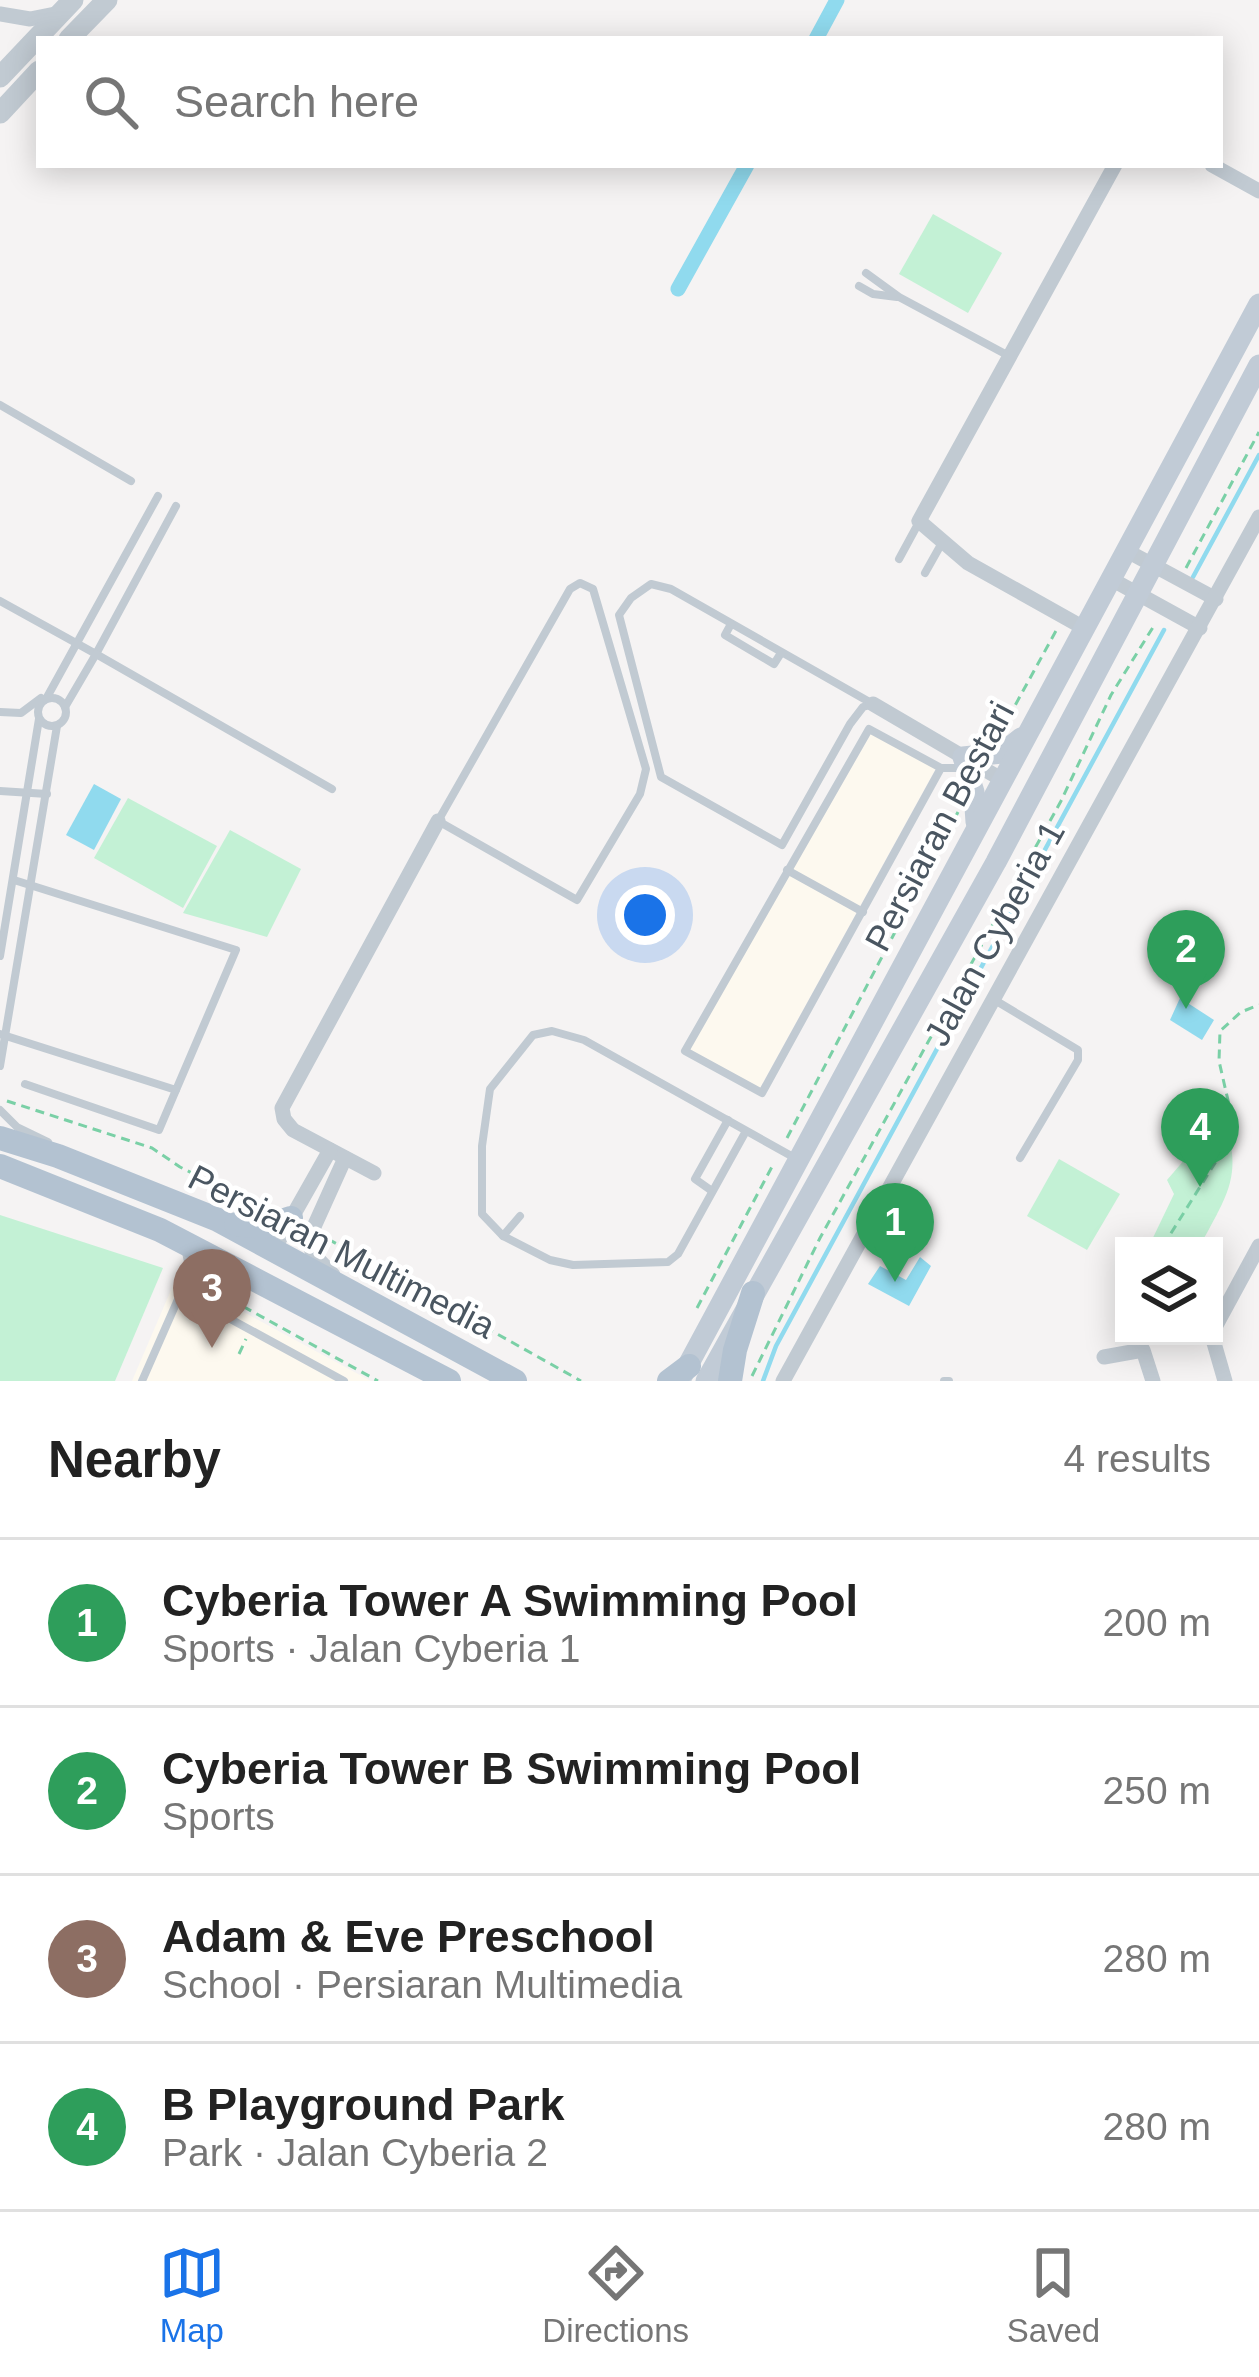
<!DOCTYPE html>
<meta charset="utf-8">
<style>
body{margin:0;font-family:Helvetica,sans-serif;background:#f6f6f6;color:#222}
.controls{position:absolute;right:36px;bottom:36px;display:grid;overflow:hidden;border-radius:0px;box-shadow:0 6px 30px #0003}
.controls button{width:108px;height:108px;display:grid;place-items:center;padding:0;border:0;border-bottom:3px solid #e0e0e0;background:#fff;color:#222;font:60px sans-serif}
.you{position:absolute;left:645px;top:915px;width:42px;height:42px;margin:-30px;border:9px solid #fff;border-radius:50%;background:#1a73e8;box-shadow:0 0 0 18px #1a73e833}
.badge{display:grid;place-items:center;width:78px;height:78px;border-radius:50%;background:#1a73e8;color:#fff;font-size:39px;font-weight:700}
.pin{position:absolute;translate:-50% -99px;filter:drop-shadow(0 3px 6px #0008)}
.pin::after{content:'';position:absolute;top:63px;width:42px;height:36px;background:inherit;clip-path:polygon(0 0,100% 0,50% 100%)}
.list{margin:0;padding:0;list-style:none}
h2{display:flex;justify-content:space-between;align-items:center;height:156px;margin:0;padding:0 48px;font-size:51px}
h2 small{font-size:39px;font-weight:400;color:#767676}
.list li{display:grid;grid-template-columns:78px 1fr auto;gap:36px;align-items:center;box-sizing:border-box;height:168px;padding:0 48px;border-top:3px solid #e0e0e0}
.list b{display:block;font-size:45px;white-space:nowrap}
.list p{margin:0;font-size:39px;white-space:nowrap;color:#767676}
.list em{font-size:39px;font-style:normal;color:#767676}
.icon{flex:none;width:66px;height:66px;fill:none;stroke:currentColor;stroke-width:2;stroke-linecap:round;stroke-linejoin:round}
.map{position:relative;flex:none;width:1259px;height:1381px;overflow:hidden}
.search{position:absolute;background:#fff;box-shadow:0 6px 30px #0003;left:36px;right:36px;top:36px;height:132px;display:flex;align-items:center;gap:30px;box-sizing:border-box;padding:0 42px;border-radius:0px;color:#767676;font-size:45px}
.sheet{height:828px;background:#fff}
nav{display:flex;justify-content:space-around;align-items:center;box-sizing:border-box;height:168px;border-top:3px solid #e0e0e0;background:#fff;font-size:33px;color:#767676}
nav a{display:grid;justify-items:center;gap:6px}
nav .on{color:#1a73e8}
.map>svg:first-child{display:block}
</style>
<div class="map">
<svg width="1259" height="1381" viewBox="0 0 1259 1381">
<rect width="100%" height="100%" fill="#f5f3f3"/>
<g fill="#fdf9ef">
<path d="M872,732L936,768L760,1088L689,1049Z"/>
<path d="M177,1276L371,1381H132Z"/>
</g>
<g fill="#c3f1d5">
<path d="M933,214L1002,253L968,313L899,274Z"/>
<path d="M128,798L217,846L183,908L94,858Z"/>
<path d="M230,830L301,869L267,937L183,913Z"/>
<path d="M1222,1116C1245,1174 1227,1195 1200,1246H1149L1174,1194L1167,1180Z"/>
<path d="M1059,1159L1120,1194L1087,1250L1027,1216Z"/>
<path d="M0,1215L163,1268L115,1381H0Z"/>
</g>
<g fill="#90daee">
<path d="M94,784L121,799L94,850L66,835Z"/>
<path d="M1180,998L1214,1020L1202,1040L1170,1020Z"/>
<path d="M920,1257L931,1266L909,1306L868,1284L880,1266L906,1280Z"/>
</g>
<g fill="none" stroke-linecap="round" stroke-linejoin="round">
<g stroke="#90daee" stroke-width="4.5">
<path d="M1193,577L1259,455"/>
<path d="M763,1381L776,1346L1164,630"/>
</g>
<g stroke="#90daee" stroke-width="15">
<path d="M816,39L837,0"/>
<path d="M678,289L747,165"/>
</g>
<g stroke="#7ad0a6" stroke-width="3" stroke-dasharray="9 6" stroke-linecap="butt">
<path d="M1186,568L1259,432"/>
<path d="M1001,731L1057,629"/>
<path d="M7,1101L152,1148L180,1167L257,1206"/>
<path d="M787,1138L958,812"/>
<path d="M328,1239L581,1381"/>
<path d="M1163,1246L1235,1131L1219,1061L1220,1031L1241,1012L1259,1005"/>
<path d="M217,1292L378,1381"/>
<path d="M697,1308L774,1163"/>
<path d="M239,1354L246,1339"/>
<path d="M752,1376L820,1238L1061,801L1111,695L1155,624"/>
</g>
<g stroke="#c1cad2" stroke-width="8">
<path d="M866,273L899,297L1009,356"/>
<path d="M859,286L873,294L897,297"/>
<path d="M0,405L131,481"/>
<path d="M899,559L918,524"/>
<path d="M925,573L943,541"/>
<path d="M580,583L593,589L646,769L640,794L577,900L438,821L570,589Z"/>
<path d="M651,584L671,589L873,704L863,707L850,724L782,845L661,777L619,615L631,598Z"/>
<path d="M0,601L96,654L176,506"/>
<path d="M731,624L725,635L774,664L781,653"/>
<circle cx="52" cy="712" r="14"/>
<path d="M46,699L158,496"/>
<path d="M65,707L96,654L332,789"/>
<path d="M0,712L21,713L41,698"/>
<path d="M941,768L762,1093L685,1051L869,729L941,768H966"/>
<path d="M0,791L47,794"/>
<path d="M787,870L863,912"/>
<path d="M0,956L39,719"/>
<path d="M993,999L1078,1050V1060L1020,1158"/>
<path d="M0,1034L176,1090L236,950L14,880"/>
<path d="M0,1066L57,726"/>
<path d="M25,1084L159,1130L176,1090"/>
<path d="M0,1110L17,1127L48,1142"/>
<path d="M746,1131L678,1254L668,1262L573,1265L550,1260L503,1236L482,1214V1146L490,1089L533,1035L552,1031L584,1040L795,1158"/>
<path d="M712,1191L695,1179L728,1120"/>
<path d="M503,1236L520,1216"/>
<path d="M220,1268L201,1303L344,1381"/>
<path d="M142,1381L190,1272L186,1252"/>
<path d="M944,1381H949"/>
</g>
<g stroke="#c1cad2" stroke-width="15">
<path d="M0,14L30,19L60,13"/>
<path d="M1212,165L1259,191"/>
<path d="M1127,551L1216,599"/>
<path d="M1111,579L1200,628"/>
<path d="M1084,628L968,563L919,521L1115,165"/>
<path d="M873,704L1001,779"/>
<path d="M374,1173L293,1130L284,1119L282,1108L438,821"/>
<path d="M274,1249L330,1150"/>
<path d="M333,1275L313,1254L308,1240L345,1158"/>
<path d="M1214,1329L1259,1246"/>
<path d="M1212,1336L1225,1381"/>
<path d="M1104,1357L1143,1350L1153,1381"/>
<path d="M783,1381L1259,517"/>
</g>
<g stroke="#c1cad2" stroke-width="21">
<path d="M69,39L107,0"/>
<path d="M0,77L73,0"/>
<path d="M0,113L39,71"/>
</g>
<g stroke="#c1cbd6" stroke-width="21">
<path d="M976,822L974,792L963,757L1002,753L1021,738"/>
<path d="M680,1380L1259,304"/>
<path d="M706,1381L996,862L1259,365"/>
</g>
<g stroke="#b3c2d1" stroke-width="24">
<path d="M0,1138L58,1156L216,1219L515,1381"/>
<path d="M0,1166L160,1230L449,1381"/>
<path d="M236,1224L263,1227L291,1218"/>
<path d="M669,1381L689,1366"/>
<path d="M730,1381L735,1350L753,1293"/>
</g>
</g>
<g text-anchor="middle" stroke-width="9" stroke-linejoin="round" paint-order="stroke">
<g font-size="36" fill="#4a5661" stroke="#fff">
<text transform="translate(939 826) rotate(-62)" y="13">Persiaran Bestari</text>
<text transform="translate(994 933) rotate(-61)" y="13">Jalan Cyberia 1</text>
<text transform="translate(342 1251) rotate(27)" y="13">Persiaran Multimedia</text>
</g>
</g>
</svg>
<div class="controls">
<button><svg class="icon" aria-label="layers" viewBox="0 0 24 24"><path d="M12 4l9 5-9 5-9-5zM3 14l9 5 9-5"/></svg></button>
</div>
<div class="you"></div>
<div class="pin badge" style="left:895px;top:1282px;background:#2e9e5b">1</div>
<div class="pin badge" style="left:1186px;top:1009px;background:#2e9e5b">2</div>
<div class="pin badge" style="left:212px;top:1348px;background:#8d6e63">3</div>
<div class="pin badge" style="left:1200px;top:1187px;background:#2e9e5b">4</div>
<div class="search"><svg class="icon" aria-label="search" viewBox="0 0 24 24"><circle cx="10" cy="10" r="6"/><path d="M15 15l6 6"/></svg>Search here</div>
</div>
<section class="sheet">
<h2>Nearby<small>4 results</small></h2>
<ul class="list">
<li><span class="badge" style="background:#2e9e5b">1</span><div><b>Cyberia Tower A Swimming Pool</b><p>Sports · Jalan Cyberia 1</p></div><em>200 m</em></li>
<li><span class="badge" style="background:#2e9e5b">2</span><div><b>Cyberia Tower B Swimming Pool</b><p>Sports</p></div><em>250 m</em></li>
<li><span class="badge" style="background:#8d6e63">3</span><div><b>Adam &amp; Eve Preschool</b><p>School · Persiaran Multimedia</p></div><em>280 m</em></li>
<li><span class="badge" style="background:#2e9e5b">4</span><div><b>B Playground Park</b><p>Park · Jalan Cyberia 2</p></div><em>280 m</em></li>
</ul>
</section>
<nav>
<a class="on"><svg class="icon" aria-label="map" viewBox="0 0 24 24"><path d="M3 6l6-2 6 2 6-2v14l-6 2-6-2-6 2zM9 4v14M15 6v14"/></svg>Map</a>
<a><svg class="icon" aria-label="directions" viewBox="0 0 24 24"><path d="M12 3l9 9-9 9-9-9zM9 14v-3h6M13 9l2 2-2 2"/></svg>Directions</a>
<a><svg class="icon" aria-label="saved" viewBox="0 0 24 24"><path d="M7 4h10v16l-5-4-5 4z"/></svg>Saved</a>
</nav>
